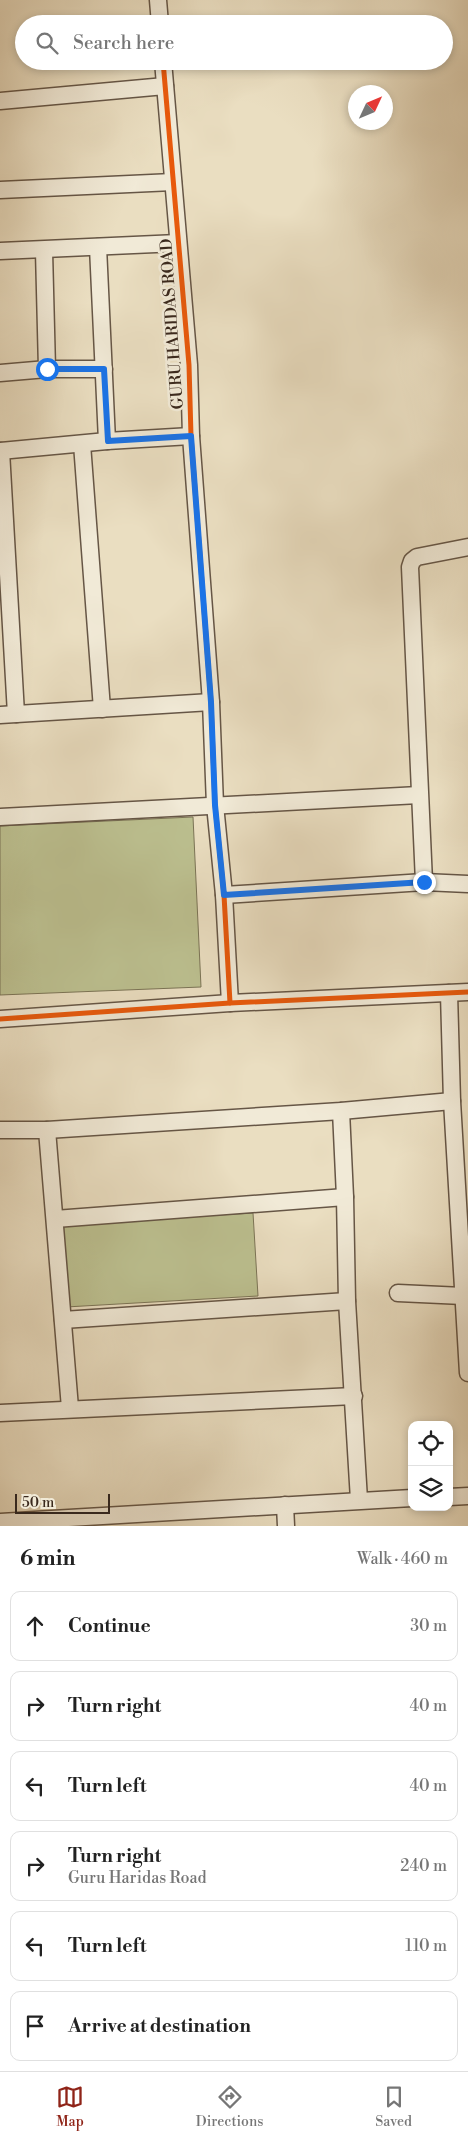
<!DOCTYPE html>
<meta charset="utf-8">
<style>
body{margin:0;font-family:"Libre Bodoni",serif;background:#f2f2f2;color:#222}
.controls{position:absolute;right:15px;bottom:15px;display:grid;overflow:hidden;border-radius:10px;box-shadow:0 2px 8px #0003}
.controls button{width:45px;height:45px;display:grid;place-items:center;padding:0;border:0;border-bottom:1px solid #e0e0e0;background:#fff;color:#222;font:25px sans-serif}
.compass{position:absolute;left:348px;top:85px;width:45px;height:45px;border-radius:50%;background:#fff;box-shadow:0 2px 8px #0003;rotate:46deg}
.scale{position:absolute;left:15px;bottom:12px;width:95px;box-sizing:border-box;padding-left:5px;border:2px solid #3a291d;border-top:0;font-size:14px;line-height:18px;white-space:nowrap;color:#3a291d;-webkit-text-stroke:4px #f1ead7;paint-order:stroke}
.stop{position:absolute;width:15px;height:15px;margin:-11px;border:4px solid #1a73e8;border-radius:50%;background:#fff}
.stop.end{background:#1a73e8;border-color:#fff;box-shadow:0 1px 5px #0008}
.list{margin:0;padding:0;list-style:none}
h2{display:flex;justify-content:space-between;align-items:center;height:65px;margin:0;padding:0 20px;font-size:21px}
h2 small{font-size:16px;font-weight:400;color:#767676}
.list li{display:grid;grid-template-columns:32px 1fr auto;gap:15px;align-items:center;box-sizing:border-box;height:70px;margin:0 10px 10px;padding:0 10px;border:1px solid #e0e0e0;border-radius:10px}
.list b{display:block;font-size:19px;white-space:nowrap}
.list p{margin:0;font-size:16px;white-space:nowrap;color:#767676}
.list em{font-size:16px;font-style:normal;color:#767676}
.icon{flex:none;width:28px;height:28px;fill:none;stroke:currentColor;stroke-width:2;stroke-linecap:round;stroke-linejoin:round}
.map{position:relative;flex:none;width:468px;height:1526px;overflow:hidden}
.search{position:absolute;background:#fff;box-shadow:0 2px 8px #0003;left:15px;right:15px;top:15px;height:55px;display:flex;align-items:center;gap:12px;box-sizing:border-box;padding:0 18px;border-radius:28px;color:#767676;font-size:19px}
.sheet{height:545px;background:#fff}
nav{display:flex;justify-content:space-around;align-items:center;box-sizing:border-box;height:70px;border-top:1px solid #e0e0e0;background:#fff;font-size:14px;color:#767676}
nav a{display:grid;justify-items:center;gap:2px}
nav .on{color:#8f2418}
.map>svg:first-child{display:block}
</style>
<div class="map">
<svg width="468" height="1526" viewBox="0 0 468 1526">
<rect width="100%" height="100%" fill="#eadec1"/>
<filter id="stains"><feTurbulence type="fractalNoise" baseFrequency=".004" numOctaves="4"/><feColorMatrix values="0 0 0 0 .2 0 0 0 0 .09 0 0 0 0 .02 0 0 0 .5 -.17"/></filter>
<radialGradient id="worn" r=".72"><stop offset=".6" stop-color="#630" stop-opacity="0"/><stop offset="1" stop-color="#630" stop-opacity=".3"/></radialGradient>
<g fill="#bcc090" stroke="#7b7456">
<path d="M193,817L201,987L0,995V826Z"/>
<path d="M253,1213L258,1296L66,1307L61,1224Z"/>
</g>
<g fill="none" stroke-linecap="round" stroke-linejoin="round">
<defs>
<g id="minor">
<path d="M158,0L160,24"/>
<path d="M163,61L189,365L191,436L211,702L215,805L224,895L230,1003"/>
<path d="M0,101L165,86"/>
<path d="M0,190L173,182"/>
<path d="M98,247L107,441"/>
<path d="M0,251L178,243"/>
<path d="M44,251L47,369"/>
<path d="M0,373L47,369H104"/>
<path d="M82,444L102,709"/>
<path d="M0,451L107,441L191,436"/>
<path d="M1,451L16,714"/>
<path d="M0,715L211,702"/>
<path d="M0,817L419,795"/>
<path d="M424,882L410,567L412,561L417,557L468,547"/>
<path d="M224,895L424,882L468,884"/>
<path d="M449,993L452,1101L468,1373"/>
<path d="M0,1019L230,1003L468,992"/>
<path d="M341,1111L345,1197L347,1301L359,1500"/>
<path d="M0,1130H47L341,1111L452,1101"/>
<path d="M47,1130L70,1408"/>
<path d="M55,1219L345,1197"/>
<path d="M398,1293L463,1296"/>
<path d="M63,1320L347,1301"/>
<path d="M0,1413L354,1396"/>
<path d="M449,1497L468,1496"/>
<path d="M285,1505L286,1526"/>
<path d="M0,1522L412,1498"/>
</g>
</defs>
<use href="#minor" stroke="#665646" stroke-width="19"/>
<use href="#minor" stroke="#f1ead7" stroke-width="16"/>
<defs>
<g id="cycleway">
<path d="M163,61L189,365L191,436L211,702L215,805L224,895L230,1003"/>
<path d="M0,1019L230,1003L468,992"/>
</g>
</defs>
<use href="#cycleway" stroke="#f1ead7" stroke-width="8"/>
<use href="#cycleway" stroke="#e8590c" stroke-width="5"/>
</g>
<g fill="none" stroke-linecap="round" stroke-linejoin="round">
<path stroke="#1a73e8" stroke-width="6" d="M47,369H104L108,441L191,436L211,702L215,805L224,895L424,882"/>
</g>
<g text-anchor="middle" stroke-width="5" stroke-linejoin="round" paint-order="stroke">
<g font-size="16" fill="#3a291d" stroke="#f1ead7">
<text transform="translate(171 324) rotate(-94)" y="6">GURU HARIDAS ROAD</text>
</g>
</g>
<rect width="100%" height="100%" filter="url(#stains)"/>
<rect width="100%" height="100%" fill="url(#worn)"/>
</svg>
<div class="controls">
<button><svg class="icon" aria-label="locate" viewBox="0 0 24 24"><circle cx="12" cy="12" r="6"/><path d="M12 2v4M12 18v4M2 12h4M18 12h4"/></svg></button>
<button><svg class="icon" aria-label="layers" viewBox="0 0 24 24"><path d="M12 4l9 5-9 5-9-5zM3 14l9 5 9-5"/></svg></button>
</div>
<svg class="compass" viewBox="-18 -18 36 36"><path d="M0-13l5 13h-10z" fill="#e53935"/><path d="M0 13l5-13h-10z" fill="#767676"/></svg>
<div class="scale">50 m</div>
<div class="stop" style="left:47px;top:369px"></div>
<div class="stop end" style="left:424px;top:882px"></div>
<div class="search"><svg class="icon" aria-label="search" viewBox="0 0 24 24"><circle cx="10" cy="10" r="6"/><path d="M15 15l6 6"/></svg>Search here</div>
</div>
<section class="sheet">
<h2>6 min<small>Walk · 460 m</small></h2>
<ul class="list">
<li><svg class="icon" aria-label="ahead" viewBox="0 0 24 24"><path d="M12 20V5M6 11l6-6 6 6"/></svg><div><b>Continue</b></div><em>30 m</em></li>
<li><svg class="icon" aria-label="right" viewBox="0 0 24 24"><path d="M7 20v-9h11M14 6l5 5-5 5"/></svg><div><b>Turn right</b></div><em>40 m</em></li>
<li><svg class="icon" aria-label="left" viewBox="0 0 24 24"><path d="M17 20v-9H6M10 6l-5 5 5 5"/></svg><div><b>Turn left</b></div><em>40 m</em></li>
<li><svg class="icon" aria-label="right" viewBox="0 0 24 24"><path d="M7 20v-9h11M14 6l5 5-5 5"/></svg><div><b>Turn right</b><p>Guru Haridas Road</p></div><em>240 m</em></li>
<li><svg class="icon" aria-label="left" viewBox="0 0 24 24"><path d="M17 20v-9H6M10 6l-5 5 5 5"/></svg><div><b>Turn left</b></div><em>110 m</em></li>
<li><svg class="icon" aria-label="arrive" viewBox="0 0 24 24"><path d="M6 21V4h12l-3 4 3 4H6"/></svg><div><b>Arrive at destination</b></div></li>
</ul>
</section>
<nav>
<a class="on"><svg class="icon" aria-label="map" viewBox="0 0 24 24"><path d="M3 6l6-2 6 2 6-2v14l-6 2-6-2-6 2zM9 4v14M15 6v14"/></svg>Map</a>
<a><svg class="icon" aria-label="directions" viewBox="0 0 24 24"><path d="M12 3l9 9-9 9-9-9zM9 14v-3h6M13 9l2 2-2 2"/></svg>Directions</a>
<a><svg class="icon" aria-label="saved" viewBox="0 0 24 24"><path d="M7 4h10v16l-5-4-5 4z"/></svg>Saved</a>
</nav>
